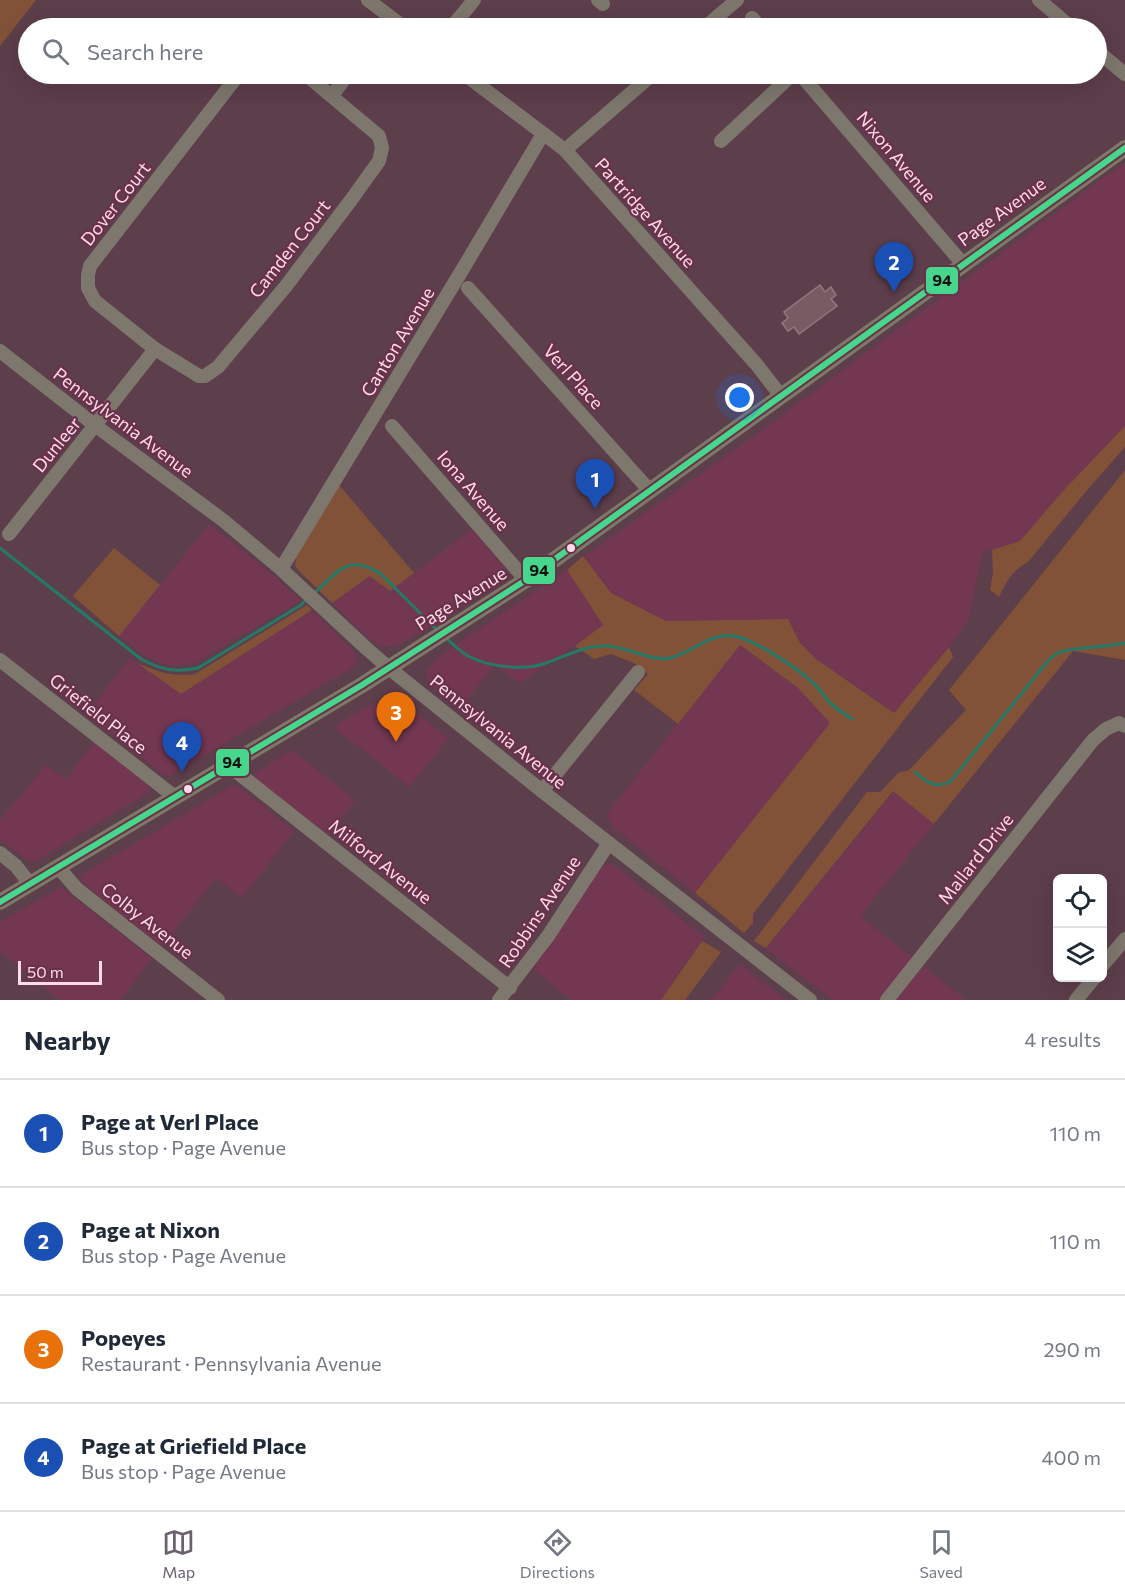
<!DOCTYPE html>
<meta charset="utf-8">
<style>
body{margin:0;font-family:Commissioner,sans-serif;background:#f2f2f3;color:#1f2937}
.controls{position:absolute;right:18px;bottom:18px;display:grid;overflow:hidden;border-radius:9px;box-shadow:0 6px 24px #0002}
.controls button{width:54px;height:54px;display:grid;place-items:center;padding:0;border:0;border-bottom:2px solid #e0e1e3;background:#fff;color:#1f2937;font:30px sans-serif}
.scale{position:absolute;left:18px;bottom:15px;width:84px;box-sizing:border-box;padding-left:6px;border:3px solid #ffdae8;border-top:0;font-size:16px;line-height:21px;white-space:nowrap;color:#ffdae8;-webkit-text-stroke:4px #6a314a;paint-order:stroke}
.you{position:absolute;left:740px;top:398px;width:21px;height:21px;margin:-15px;border:4px solid #fff;border-radius:50%;background:#1a73e8;box-shadow:0 0 0 9px #1a73e833}
.badge{display:grid;place-items:center;width:39px;height:39px;border-radius:50%;background:#6a606e;color:#fff;font-size:20px;font-weight:700}
.pin{position:absolute;translate:-50% -50px;filter:drop-shadow(0 2px 3px #0008)}
.pin::after{content:'';position:absolute;top:32px;width:21px;height:18px;background:inherit;clip-path:polygon(0 0,100% 0,50% 100%)}
.list{margin:0;padding:0;list-style:none}
h2{display:flex;justify-content:space-between;align-items:center;height:78px;margin:0;padding:0 24px;font-size:26px}
h2 small{font-size:20px;font-weight:400;color:#747a83}
.list li{display:grid;grid-template-columns:39px 1fr auto;gap:18px;align-items:center;box-sizing:border-box;height:108px;padding:0 24px;border-top:2px solid #e0e1e3}
.list b{display:block;font-size:22px;white-space:nowrap}
.list p{margin:0;font-size:20px;white-space:nowrap;color:#747a83}
.list em{font-size:20px;font-style:normal;color:#747a83}
.icon{flex:none;width:33px;height:33px;fill:none;stroke:currentColor;stroke-width:2;stroke-linecap:round;stroke-linejoin:round}
.map{position:relative;flex:none;width:1125px;height:1000px;overflow:hidden}
.search{position:absolute;background:#fff;box-shadow:0 6px 24px #0002;left:18px;right:18px;top:18px;height:66px;display:flex;align-items:center;gap:15px;box-sizing:border-box;padding:0 21px;border-radius:33px;color:#747a83;font-size:22px}
.sheet{height:510px;background:#fff}
nav{display:flex;justify-content:space-around;align-items:center;box-sizing:border-box;height:84px;border-top:2px solid #e0e1e3;background:#fff;font-size:16px;color:#747a83}
nav a{display:grid;justify-items:center;gap:3px}
nav .on{color:#6a606e}
.map>svg:first-child{display:block}
</style>
<div class="map">
<svg width="1125" height="1000" viewBox="0 0 1125 1000">
<rect width="100%" height="100%" fill="#5d3e4b"/>
<g fill="#733752">
<path d="M1125,164V426L1062,492L1020,542L982,553L969,618L959,634L895,713L816,659L800,643L788,619L666,621L611,593L583,557L750,439L905,324L1103,178Z"/>
<path d="M209,524L276,577L301,601L195,663L174,666L162,664L143,655L119,636Z"/>
<path d="M472,529L505,568L507,573L505,579L499,584L399,645L388,647L379,645L368,638L332,603L370,576L390,591Z"/>
<path d="M567,570L603,625L575,646L520,683L495,665L461,707L431,685L427,678L426,672L439,656Z"/>
<path d="M312,610L356,654L357,659L355,666L169,776L164,775L86,714L130,658L181,693Z"/>
<path d="M739,645L798,688L831,724L695,893L615,829L606,815Z"/>
<path d="M386,701L400,702L411,708L448,738L410,787L333,727L366,707Z"/>
<path d="M94,742L148,785L150,789L148,793L38,860L33,862L27,860L0,840V820L46,765L66,779Z"/>
<path d="M292,750L355,800L329,835L254,778V775L257,772Z"/>
<path d="M233,785L238,786L294,831L242,898L216,878L162,946L83,883L81,878L83,874Z"/>
<path d="M894,791L934,824L860,916L913,958L879,1000H833L766,949Z"/>
<path d="M610,864L614,865L704,937L661,1000H571L533,969L601,869L605,865Z"/>
<path d="M59,888L65,890L152,959L120,1000H60L0,951V922Z"/>
<path d="M740,964L786,1000H711Z"/>
<path d="M923,966L966,1000H896Z"/>
</g>
<g fill="#815237">
<path d="M0,0H36L0,46Z"/>
<path d="M1125,426V447L1083,495L1028,562C1012,571 1007,580 999,597L990,590L993,572L992,550L1020,541L1062,492Z"/>
<path d="M1125,470V660L1073,651L934,824L893,791L766,948L754,941L867,792H880L898,773L909,770L966,710L949,690Z"/>
<path d="M339,485L414,573L390,591L370,576L332,603L299,571L295,565L296,557Z"/>
<path d="M114,548L160,585L119,636L73,596Z"/>
<path d="M583,556L611,593L666,621L788,619L800,643L816,659L894,713L949,647L953,657L753,914V923L744,933L695,893L830,723L798,688L740,645L678,724L634,690L648,674L636,664L611,654L594,659L575,646L603,625L567,570Z"/>
<path d="M307,605L312,610L181,694L137,663C160,672 170,677 195,674Z"/>
<path d="M702,941L721,952L685,1000H661Z"/>
</g>
<g fill="none" stroke-linecap="round" stroke-linejoin="round">
<g stroke="#257967" stroke-width="3">
<path d="M0,548L141,659C162,670 175,673 198,668L301,605L308,598"/>
<path d="M313,594C338,573 347,552 381,574L438,631"/>
<path d="M445,637C453,644 460,652 470,657C490,667 525,671 546,663C564,657 583,646 603,646C626,645 650,662 670,658C692,653 710,632 734,636C754,639 797,668 812,682C819,688 824,696 830,703C837,709 844,714 852,719"/>
<path d="M915,772C927,782 934,789 950,782L1047,662C1050,659 1054,655 1058,653C1071,646 1107,648 1125,643"/>
</g>
</g>
<path fill="#775c63" stroke="#93777f" stroke-width="1.5" d="M820,285L825,292L831,287L836,295L831,299L837,306L799,334L794,327L788,331L782,323L788,318L784,312Z"/>
<g fill="none" stroke-linecap="round" stroke-linejoin="round">
<g stroke="#7e776e" stroke-width="14">
<path d="M368,0L405,28"/>
<path d="M598,0L603,4"/>
<path d="M1039,0L1072,28"/>
<path d="M752,18L761,28"/>
<path d="M451,28L474,0"/>
<path d="M704,28L737,0"/>
<path d="M1096,50L1125,74"/>
<path d="M239,74L90,266L88,275V288L95,301L155,349L199,376H205L218,367L286,286L351,200L379,161L382,148L379,136L305,74"/>
<path d="M464,74L565,150L757,365L781,396"/>
<path d="M800,74L963,264"/>
<path d="M332,96L348,74"/>
<path d="M721,141L793,74"/>
<path d="M565,150L653,74"/>
<path d="M468,288L650,491"/>
<path d="M0,351L96,426L224,521L281,569L366,648L389,668L542,791L810,1000"/>
<path d="M392,426L526,580"/>
<path d="M9,534L155,349"/>
<path d="M281,569L461,272L543,134"/>
<path d="M0,660L175,797"/>
<path d="M228,765L510,988"/>
<path d="M542,791L638,672"/>
<path d="M0,853L16,866L30,884"/>
<path d="M58,867L77,889L218,1000"/>
<path d="M1102,966L1125,939"/>
<path d="M499,1000L548,936L609,843"/>
<path d="M887,1000L1093,740L1106,729L1119,723L1125,726"/>
<path d="M1076,1000L1094,978"/>
</g>
<path stroke="#7c7a67" stroke-width="16" d="M0,902L362,685L526,580L1125,148"/>
<defs>
<path id="bus-1" d="M0,902L362,685L526,580L1125,148"/>
</defs>
<use href="#bus-1" stroke="#6a314a" stroke-width="10"/>
<use href="#bus-1" stroke="#46d78d" stroke-width="6"/>
</g>
<g fill="#ffdae8" stroke="#6a314a" stroke-width="2">
<circle cx="571" cy="548" r="5"/>
<circle cx="188" cy="789" r="5"/>
</g>
<g text-anchor="middle" stroke-width="4.5" stroke-linejoin="round" paint-order="stroke">
<g font-size="18" fill="#ffdae8" stroke="#6a314a">
<text transform="translate(896 157) rotate(50)" y="6">Nixon Avenue</text>
<text transform="translate(116 204) rotate(-52)" y="6">Dover Court</text>
<text transform="translate(1002 212) rotate(-36)" y="6">Page Avenue</text>
<text transform="translate(645 213) rotate(48)" y="6">Partridge Avenue</text>
<text transform="translate(290 249) rotate(-52)" y="6">Camden Court</text>
<text transform="translate(398 342) rotate(-59)" y="6">Canton Avenue</text>
<text transform="translate(573 377) rotate(48)" y="6">Verl Place</text>
<text transform="translate(123 423) rotate(37)" y="6">Pennsylvania Avenue</text>
<text transform="translate(57 445) rotate(-51)" y="6">Dunleer</text>
<text transform="translate(473 491) rotate(49)" y="6">Iona Avenue</text>
<text transform="translate(461 599) rotate(-32)" y="6">Page Avenue</text>
<text transform="translate(98 714) rotate(38)" y="6">Griefield Place</text>
<text transform="translate(498 732) rotate(39)" y="6">Pennsylvania Avenue</text>
<text transform="translate(976 859) rotate(-52)" y="6">Mallard Drive</text>
<text transform="translate(380 862) rotate(38)" y="6">Milford Avenue</text>
<text transform="translate(540 912) rotate(-56)" y="6">Robbins Avenue</text>
<text transform="translate(147 921) rotate(38)" y="6">Colby Avenue</text>
</g>
</g>
<g stroke="#6a314a" stroke-width="2">
<rect x="925" y="266" width="34" height="29" rx="6" fill="#46d78d"/>
<rect x="522" y="556" width="34" height="29" rx="6" fill="#46d78d"/>
<rect x="215" y="748" width="35" height="29" rx="6" fill="#46d78d"/>
</g>
<g font-size="16" text-anchor="middle" font-weight="bold" fill="#111">
<text x="942" y="286">94</text>
<text x="539" y="576">94</text>
<text x="232" y="768">94</text>
</g>
</svg>
<div class="controls">
<button><svg class="icon" aria-label="locate" viewBox="0 0 24 24"><circle cx="12" cy="12" r="6"/><path d="M12 2v4M12 18v4M2 12h4M18 12h4"/></svg></button>
<button><svg class="icon" aria-label="layers" viewBox="0 0 24 24"><path d="M12 4l9 5-9 5-9-5zM3 14l9 5 9-5"/></svg></button>
</div>
<div class="scale">50 m</div>
<div class="you"></div>
<div class="pin badge" style="left:595px;top:509px;background:#1a4fb4">1</div>
<div class="pin badge" style="left:894px;top:292px;background:#1a4fb4">2</div>
<div class="pin badge" style="left:396px;top:742px;background:#e8710a">3</div>
<div class="pin badge" style="left:182px;top:772px;background:#1a4fb4">4</div>
<div class="search"><svg class="icon" aria-label="search" viewBox="0 0 24 24"><circle cx="10" cy="10" r="6"/><path d="M15 15l6 6"/></svg>Search here</div>
</div>
<section class="sheet">
<h2>Nearby<small>4 results</small></h2>
<ul class="list">
<li><span class="badge" style="background:#1a4fb4">1</span><div><b>Page at Verl Place</b><p>Bus stop · Page Avenue</p></div><em>110 m</em></li>
<li><span class="badge" style="background:#1a4fb4">2</span><div><b>Page at Nixon</b><p>Bus stop · Page Avenue</p></div><em>110 m</em></li>
<li><span class="badge" style="background:#e8710a">3</span><div><b>Popeyes</b><p>Restaurant · Pennsylvania Avenue</p></div><em>290 m</em></li>
<li><span class="badge" style="background:#1a4fb4">4</span><div><b>Page at Griefield Place</b><p>Bus stop · Page Avenue</p></div><em>400 m</em></li>
</ul>
</section>
<nav>
<a class="on"><svg class="icon" aria-label="map" viewBox="0 0 24 24"><path d="M3 6l6-2 6 2 6-2v14l-6 2-6-2-6 2zM9 4v14M15 6v14"/></svg>Map</a>
<a><svg class="icon" aria-label="directions" viewBox="0 0 24 24"><path d="M12 3l9 9-9 9-9-9zM9 14v-3h6M13 9l2 2-2 2"/></svg>Directions</a>
<a><svg class="icon" aria-label="saved" viewBox="0 0 24 24"><path d="M7 4h10v16l-5-4-5 4z"/></svg>Saved</a>
</nav>
